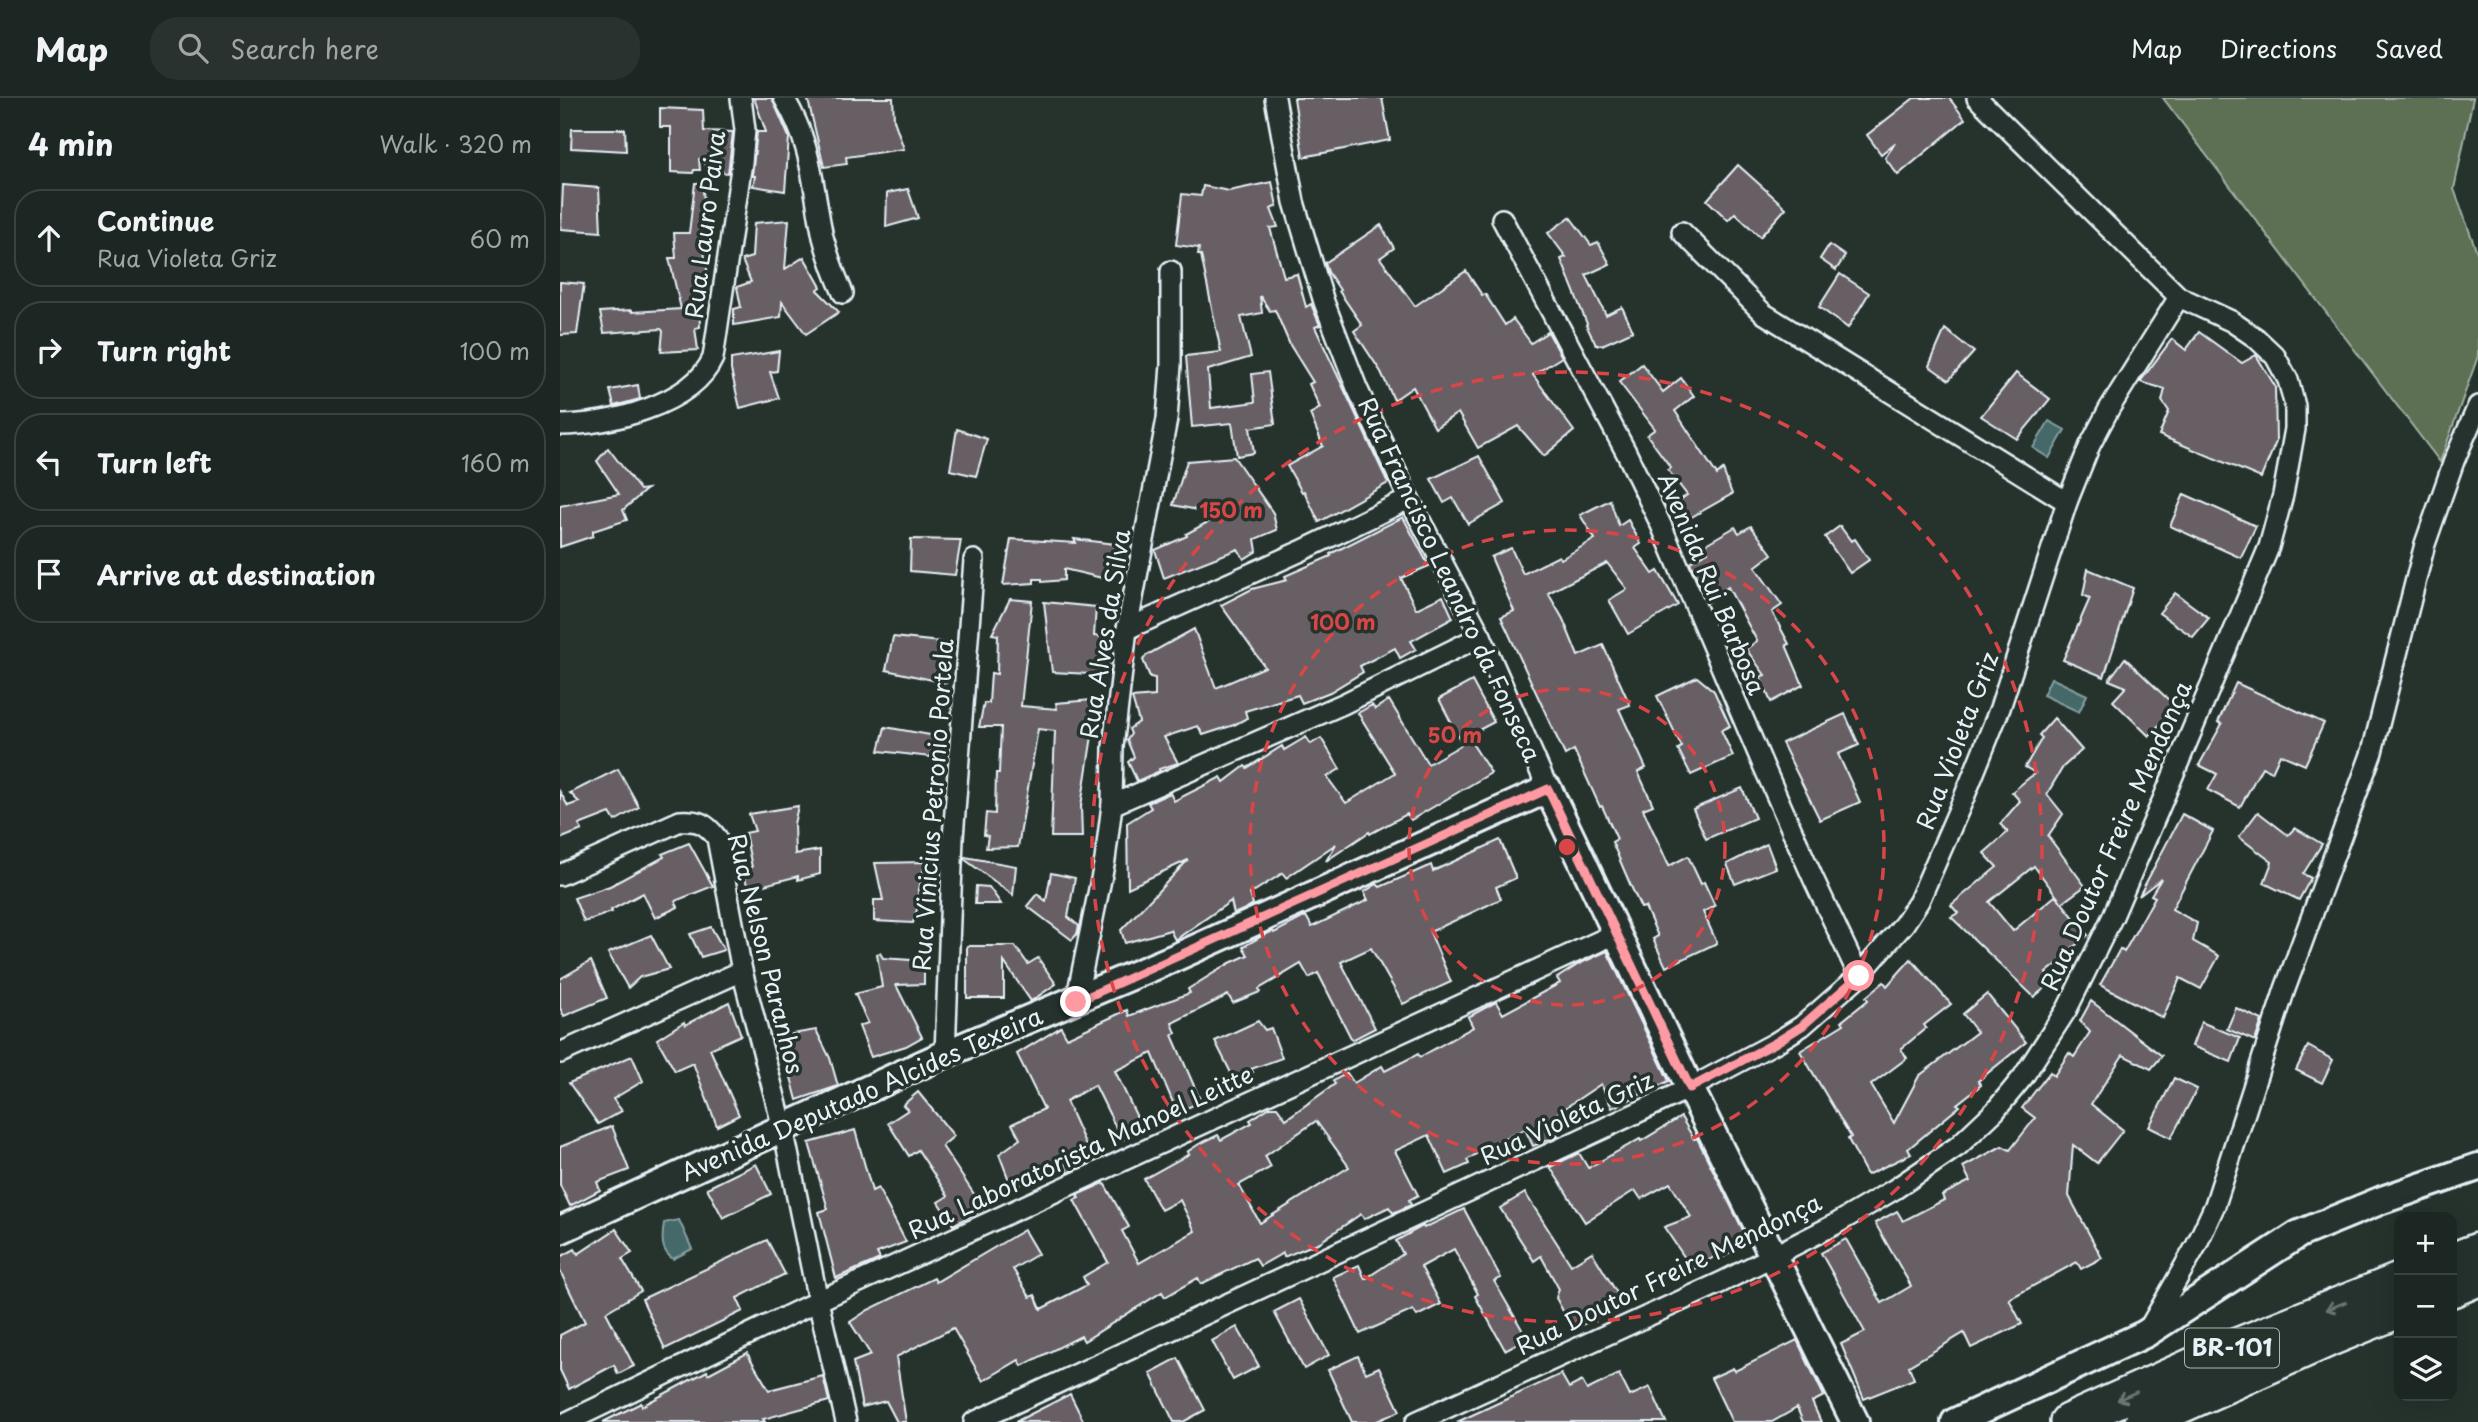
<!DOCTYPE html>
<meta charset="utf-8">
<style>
body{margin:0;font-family:"Playpen Sans",sans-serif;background:#29322f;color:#f1f3f6}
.controls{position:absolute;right:21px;bottom:21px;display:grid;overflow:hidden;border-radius:14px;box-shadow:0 7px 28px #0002}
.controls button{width:63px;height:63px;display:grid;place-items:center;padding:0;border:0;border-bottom:2px solid #3a4340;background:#1c2622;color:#f1f3f6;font:35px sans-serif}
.stop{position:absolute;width:21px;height:21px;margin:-16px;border:5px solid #ff9aa2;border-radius:50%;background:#fff}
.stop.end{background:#ff9aa2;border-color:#fff;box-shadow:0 2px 7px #0008}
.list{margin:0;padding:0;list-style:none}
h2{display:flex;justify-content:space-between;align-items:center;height:91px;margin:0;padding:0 28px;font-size:30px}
h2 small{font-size:23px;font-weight:400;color:#a0a5a5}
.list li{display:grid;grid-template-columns:46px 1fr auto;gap:21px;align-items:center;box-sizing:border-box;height:98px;margin:0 14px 14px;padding:0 14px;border:2px solid #3a4340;border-radius:28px}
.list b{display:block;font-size:26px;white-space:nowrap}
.list p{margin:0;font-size:23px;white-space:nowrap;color:#a0a5a5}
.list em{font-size:23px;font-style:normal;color:#a0a5a5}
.icon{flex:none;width:38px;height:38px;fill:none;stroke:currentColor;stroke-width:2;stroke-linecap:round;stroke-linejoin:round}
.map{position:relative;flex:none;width:1918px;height:1324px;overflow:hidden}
header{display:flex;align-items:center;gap:42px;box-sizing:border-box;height:98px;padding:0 35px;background:#1c2622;border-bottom:2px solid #3a4340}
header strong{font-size:33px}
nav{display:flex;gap:38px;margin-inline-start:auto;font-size:24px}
.search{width:490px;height:63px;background:#29322f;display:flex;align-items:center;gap:18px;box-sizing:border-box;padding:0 24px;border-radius:28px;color:#a0a5a5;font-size:26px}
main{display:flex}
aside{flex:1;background:#1c2622}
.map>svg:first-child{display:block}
</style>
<header>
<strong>Map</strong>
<div class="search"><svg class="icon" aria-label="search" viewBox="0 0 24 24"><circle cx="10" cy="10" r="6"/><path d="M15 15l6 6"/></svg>Search here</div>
<nav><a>Map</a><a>Directions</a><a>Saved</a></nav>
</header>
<main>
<aside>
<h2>4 min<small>Walk · 320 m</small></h2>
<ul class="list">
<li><svg class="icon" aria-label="ahead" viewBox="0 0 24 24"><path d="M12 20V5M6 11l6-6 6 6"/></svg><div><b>Continue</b><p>Rua Violeta Griz</p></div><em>60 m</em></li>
<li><svg class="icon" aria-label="right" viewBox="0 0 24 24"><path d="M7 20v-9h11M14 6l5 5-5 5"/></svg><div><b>Turn right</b></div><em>100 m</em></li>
<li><svg class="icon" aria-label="left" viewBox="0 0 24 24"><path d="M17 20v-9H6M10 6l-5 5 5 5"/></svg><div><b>Turn left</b></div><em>160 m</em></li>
<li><svg class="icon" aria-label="arrive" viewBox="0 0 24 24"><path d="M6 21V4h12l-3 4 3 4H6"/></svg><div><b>Arrive at destination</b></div></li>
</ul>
</aside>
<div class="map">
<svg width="1918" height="1324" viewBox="0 0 1918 1324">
<rect width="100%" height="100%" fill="#26332d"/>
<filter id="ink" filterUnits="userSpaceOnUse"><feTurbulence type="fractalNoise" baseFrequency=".0143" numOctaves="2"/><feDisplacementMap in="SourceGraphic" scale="14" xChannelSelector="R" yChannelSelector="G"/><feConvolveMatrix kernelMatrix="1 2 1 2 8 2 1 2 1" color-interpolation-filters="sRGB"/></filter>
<g filter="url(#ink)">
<path fill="#5d7053" stroke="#a2b0a6" stroke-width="2" d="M1603,0H1913L1894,91L1918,157V258L1880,364Z"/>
<g fill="#446869" stroke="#869fa2" stroke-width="2">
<path d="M1489,323L1505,332L1489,360L1473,350Z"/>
<path d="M1491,580L1527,597L1519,614L1483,597Z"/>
<path d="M119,1122L132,1151L113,1161C100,1152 102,1140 104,1125Z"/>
</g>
<g fill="#675e65" stroke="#e8f1f8" stroke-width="2" fill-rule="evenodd">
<path d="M194,0H212L229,39L225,93L193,88L195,78H192L197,34H206Z"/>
<path d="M261,0H333L334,22L344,51L286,59L287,66L264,69L248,2Z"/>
<path d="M734,0H822L830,42L743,59Z"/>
<path d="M1354,0H1389L1405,21L1338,77L1325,60L1335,45L1321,56L1307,37Z"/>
<path d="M100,10L143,12L144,33L173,34L168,75L148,73L143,60L139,61L140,72H134L133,75L111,74V29H100Z"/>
<path d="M12,31H65L66,53L11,50Z"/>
<path d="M1178,67L1226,110L1200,139L1175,115L1168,122L1147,102Z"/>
<path d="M712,84L717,108L711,111L718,129L710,130L724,179L737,176L746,209L751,206L760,227L755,229L828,385L759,424L744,393L742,394L727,368L763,348L750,316L760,310L749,286L753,284L730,247L715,212L710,213L700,198L702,215L681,219L691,259L648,272L651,310L695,304L692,276L708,274L715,326L690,330L694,355L677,358L672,325L632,329L626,258L661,254L641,157H638L639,150L616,147L622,96L641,98L643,88L669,93Z"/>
<path d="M135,85H142L150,153H144L148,178L138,179L140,229L135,230L138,252L101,254L103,233L101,231L44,235L40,214L72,212V214L121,211L109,160H116L114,135H129Z"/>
<path d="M3,87L39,90L41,134L1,131Z"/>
<path d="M348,91L358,120L326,129L327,95Z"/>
<path d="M1010,119L1031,147L1038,144L1050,166L1026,177L1046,217L1062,209L1073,233L1042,247H1036L1026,227L1027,226L1001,161L1006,159L988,135Z"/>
<path d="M229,122L225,171L244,159L261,189L257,192L279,214L246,236L222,204L221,219L174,227V211L181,209L177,189L191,184L182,162L192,159L194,125Z"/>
<path d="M821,127L834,150L820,160L855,208L906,173L922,197L925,196L945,227L953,221L971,245L988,234L1002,259L973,277L1014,333L984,358L958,328L918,350L898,315L875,330L853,289L834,302L821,274L794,233L802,227L779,193L780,192L768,174L765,165Z"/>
<path d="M1269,147L1285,158L1276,172L1260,161Z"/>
<path d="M1280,176L1309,195L1288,230L1259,209Z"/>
<path d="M0,184L24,186L17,236L0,237Z"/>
<path d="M1385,231L1414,254L1389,282L1369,268Z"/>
<path d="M1639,234L1682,265L1696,257L1715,288L1716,344L1701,380L1599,337L1609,313L1602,303L1605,291L1580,284L1612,241L1626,252Z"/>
<path d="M219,253L217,273L210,274L219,300L180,310L171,272V261Z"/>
<path d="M1082,266L1103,294L1121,280L1134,298L1115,313L1157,377L1163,372L1172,396L1128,421L1117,404L1127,397L1108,372L1111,370L1087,337L1095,331L1059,284Z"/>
<path d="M1456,275L1490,301L1457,341L1421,318Z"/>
<path d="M78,287L80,301L54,308L50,292Z"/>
<path d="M397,331L427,341L416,378L390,372Z"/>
<path d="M48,350L80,392L87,391L63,412L67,422L33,433V438L0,449V408L59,396L37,363Z"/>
<path d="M919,358L945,405L908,426L893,400L884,405L871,381Z"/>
<path d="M674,359L713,415L717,432L695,441L697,453L684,461L678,451L604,480L595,452L627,438L626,436L661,417L613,407L627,363Z"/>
<path d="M1624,396L1696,428L1681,460L1610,428Z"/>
<path d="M1050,402L1059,428L1068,422L1081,446L1075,450L1093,476L1098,473L1118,507L1068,536L1049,502L1067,491L1047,465L988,495L1003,521L1018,558L1043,547L1070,607L1059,611L1086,670L1078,674L1093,707L1083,711L1109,768L1128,758L1141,786L1144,784L1155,808L1143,814L1157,845L1106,869L1093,841L1098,838L1085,809L1081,810L1070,786L1052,744L1057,741L1042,708L1040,709L1014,652L1005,657L941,519L954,513L931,459L951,450L963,476L999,458L1001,461L1035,441L1020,417Z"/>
<path d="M843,419L869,468L841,480L856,511L883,498L893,520L851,543L856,551L840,560L835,550L800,568L803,574L770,594L742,605L738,597L685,613L687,620L674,627L643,637L638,628L604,639L618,665L599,671L600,673L577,683L568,664L574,659L567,642L571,636L569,631L579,624L572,600L595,598V580L590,579L583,562L587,557L634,531L656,590L705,569L661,507L692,491L727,482L725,478L771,458L770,456Z"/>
<path d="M1191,428L1212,456L1195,469L1222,507L1212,514L1229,546L1226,547L1243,587L1211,604L1200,579L1205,577L1186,551L1197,543L1168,489L1147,505L1130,464L1148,454L1144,447L1175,429L1179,435Z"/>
<path d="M1280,428L1291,443L1295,441L1309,462L1290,475L1265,439Z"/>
<path d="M351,441L401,442L395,477L350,473Z"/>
<path d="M451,441L516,445L514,441L555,446L553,479L542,480L504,471V482L482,484V481H474V485L443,487Z"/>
<path d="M1528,471L1573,490L1544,579L1503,562L1530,500L1523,497Z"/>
<path d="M1615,495L1649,520L1633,539L1599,515Z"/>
<path d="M450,501L472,503L461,608L497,611L496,605L532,602L530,629L534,625L521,708L522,739H491L495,633L478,631L458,749L426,750L428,738L424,737L426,715L435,716L436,675H439L441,629H419L424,605H429L431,575L437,576L438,537L432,536Z"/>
<path d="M484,504L536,509L534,538L549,539V577L492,574Z"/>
<path d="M333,539L380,544L386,585L326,572Z"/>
<path d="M1565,560L1616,609L1589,638L1553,603L1566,589L1549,582Z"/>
<path d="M1137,579L1154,593L1170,628L1161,632L1173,658L1131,677L1118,651L1122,649L1097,598Z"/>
<path d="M912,583L934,624L900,642L879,601Z"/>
<path d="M1676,585L1764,625L1745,667L1720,656L1712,674L1702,669L1680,709L1648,692L1657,676L1639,667L1662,626L1658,624Z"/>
<path d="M829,602L868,666L910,642L931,675L851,722L847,716L810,736L809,734L766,763L776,746L726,780L723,775L690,796L693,806L685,811L674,816L671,803L615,842L610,832L565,845L561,832L628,762L568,790L567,725L591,710L588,705L610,695L614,703L661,679L664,684L685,668L687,670L722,648L724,652L746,639L751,646L761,640L780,671L767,679L786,705L835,675L798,615L812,607L815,611Z"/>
<path d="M1285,616L1299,647L1278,656L1300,704L1260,722L1222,645Z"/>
<path d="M1494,620L1522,652L1503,669L1487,696L1503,716L1488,738L1525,788L1502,805L1528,837L1505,856L1507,858L1486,875L1492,884L1474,899L1391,819L1398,815L1391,807L1437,769L1424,755L1448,734L1440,726L1460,703L1452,694L1475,675L1465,669L1482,640L1479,637ZM1474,768L1502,805L1495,798L1453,833L1429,804Z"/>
<path d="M325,629L376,638L370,659L319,653Z"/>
<path d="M58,671L79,709L55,723L50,715L19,727L22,732L0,741V694L8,708L19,704L10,695Z"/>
<path d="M1182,690L1195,720L1146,741L1133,711Z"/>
<path d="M238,708L234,726L235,756L260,752V776L238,782V778L189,791L181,772L192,769L185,735L195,733L189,716Z"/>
<path d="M1698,714L1728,737L1735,730L1762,746L1743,776L1751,780L1739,802L1704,785L1712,764L1679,739Z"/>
<path d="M1622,716L1653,733L1612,811L1637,825L1633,843L1659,858L1641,891L1620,880L1603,920L1540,887L1560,851L1564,854L1595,799L1591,797L1601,781L1579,798Z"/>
<path d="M940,742L956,780L936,789L941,801L870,834L891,884L843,906L811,850L781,864L815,930L792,942L758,875L749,880L741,866L699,891L700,894L673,905L668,897L612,925L616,935L612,937L641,1004L617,1014L592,955L555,973L583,1032L562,1042L535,987L506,1003L533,1063L508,1075L505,1067L452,1090L439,1056L460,1041L452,1026L484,1011L457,956L501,929L507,940L567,912L569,918L630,895L628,891L670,865L688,857L683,849L702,838L713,833L714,835L746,818L752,829L808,802L804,794L817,786L820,789L871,767L873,773Z"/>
<path d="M129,745L153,788L115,803L118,809L95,820L83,795L51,812L52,814L24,824L14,800L50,788L104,759L102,756Z"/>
<path d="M1207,746L1216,770L1175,786L1167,766Z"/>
<path d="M405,759L456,768L453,797L404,761Z"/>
<path d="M365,764L357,801H360L353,825L314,823V802H323L315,765Z"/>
<path d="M491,775L515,780L508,819L519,828L517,836L512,842L467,808L477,796L486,803Z"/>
<path d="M416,788L429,789L441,806H415Z"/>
<path d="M151,829L164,852L141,859L130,836Z"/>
<path d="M91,837L109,871L80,879L68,890L48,855Z"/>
<path d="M407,848H455L468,866L478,860L496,886L471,903L444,864V900H407Z"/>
<path d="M1047,853L1109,983L1052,1010L1041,986L990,1020L998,1038L973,1048L965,1031L927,1049L907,1062L909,1066L887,1076L869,1037L835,1053L858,1097L849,1102L851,1107L833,1115L829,1109L804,1121L801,1116L760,1144L724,1159L723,1155L700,1168L695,1160L641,1186L638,1180L605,1199L602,1194L524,1243L521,1238L462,1268L459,1262L423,1283L393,1230L336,1259L346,1324H337L326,1303L302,1309L293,1264L311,1257L290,1224L308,1212L374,1180L376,1184L464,1132L478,1156L453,1171L470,1199L475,1197L481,1211L527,1187L523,1179L548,1164L514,1102L519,1100L517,1097L544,1085L569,1129L562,1133L579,1165L635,1133L620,1102L601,1112L584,1081L629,1056L627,1054L639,1046L658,1037L661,1042L692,1025L690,1022L710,1009H717L726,1021L775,986L773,983L787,975L794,985L822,968L825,973L858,956L860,959L913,929L908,919L936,904L943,916L1000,885L997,880L1019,866ZM756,1023L789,1069L700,1125L679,1087L711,1069L705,1058Z"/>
<path d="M320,855L323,860L364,863V886L336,887L362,939L346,948L311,959L299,928L308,925L295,896L322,889L317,856Z"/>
<path d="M1351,861L1391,906L1364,927L1366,930L1341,951L1347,960L1311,987L1334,1025L1359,978L1417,934L1403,916L1427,896L1466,944L1418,983L1421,987L1397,1006L1400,1008L1348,1051L1351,1056L1307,1077L1288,1041L1291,1039L1240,953L1284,926L1282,923L1308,902L1306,899L1324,884L1327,888Z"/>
<path d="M31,863L47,900L4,918L0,910V881Z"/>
<path d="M1531,903L1602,958L1591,971L1563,957L1531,1006L1563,1032L1537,1065L1513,1047L1509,1098L1542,1160L1521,1171L1517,1164L1449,1201L1462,1226L1411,1250L1404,1235L1349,1268L1354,1281L1304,1301L1281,1246L1305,1234L1261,1155L1286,1141L1322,1205L1351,1188L1315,1125L1337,1113L1343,1123L1384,1102L1382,1097L1410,1083L1403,1069L1442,1048L1450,1052L1475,1020L1462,1010L1490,974L1494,978L1509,955L1514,959L1530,934L1520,923Z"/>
<path d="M169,904L181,937L150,951L179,1017L157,1028L133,965L115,973L97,941L124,924L125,927Z"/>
<path d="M1676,910L1702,922L1695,943L1667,931Z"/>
<path d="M698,923L705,932L711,930L722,960L691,971L693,974L675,983L655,943Z"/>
<path d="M1641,924L1680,940L1671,964L1632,948Z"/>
<path d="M256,932L270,960L278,988L237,1002L227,964L230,963L220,938Z"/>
<path d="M1748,948L1773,962L1762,985L1736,972Z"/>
<path d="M72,958L83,983L53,1001L62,1013L38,1026L9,985Z"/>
<path d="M1614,980L1637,991L1611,1040L1589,1029Z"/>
<path d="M358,994L394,1038L382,1048L424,1111L393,1127L378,1104L388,1098L358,1052L349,1058L328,1025L348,1012L343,1007Z"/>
<path d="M1121,1019L1134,1041L1137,1040L1189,1144L1160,1161L1157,1157L1133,1172L1104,1129L1131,1119L1110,1085L1081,1101L1075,1092L1025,1124L990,1069L1019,1055L1028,1070L1080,1041L1081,1043Z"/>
<path d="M52,1028L69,1072L37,1084L40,1092L10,1108L0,1087V1049Z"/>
<path d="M295,1032L312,1093L318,1090L346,1144L317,1155L320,1161L276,1180L259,1114L268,1111L249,1045Z"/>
<path d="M196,1066L211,1096L163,1120L147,1090Z"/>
<path d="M965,1095L1011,1167L1032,1154L1060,1200L1037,1214L1039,1218L1013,1232L996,1200L999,1191L981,1158L974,1163L940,1110Z"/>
<path d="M904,1111L941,1180L934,1183L967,1240L945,1252L915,1198L918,1196L894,1151L861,1169L881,1206L857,1218L853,1212L800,1236L773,1179L799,1167L805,1181L843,1156L836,1143L863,1128L864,1130Z"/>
<path d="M56,1131L72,1155L62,1161L81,1193L46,1214L74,1268L58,1276L54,1267L9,1291L0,1272V1237L25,1224L0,1173V1159L15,1151L18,1156Z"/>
<path d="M207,1142L225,1176L177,1200L183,1213L105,1251L82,1201Z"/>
<path d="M739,1201L769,1257L744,1271L714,1214Z"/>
<path d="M677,1229L699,1268L673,1282L652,1243Z"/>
<path d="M1237,1242L1264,1298L1252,1304L1261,1324H1243L1237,1310L1212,1324H1172L1151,1280L1173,1270L1175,1273Z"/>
<path d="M187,1255L209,1292L263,1278L269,1303L203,1321L205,1324H43L81,1305L82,1308L147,1273L148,1276Z"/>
<path d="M798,1258L806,1275L819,1269L840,1313L815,1324H792L768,1272Z"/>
<path d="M618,1260L645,1312L623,1324H614L590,1275Z"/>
<path d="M1001,1276L1009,1290L1022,1283L1027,1292L1059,1276L1070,1298L1090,1289L1106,1324H897Z"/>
<path d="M510,1296L524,1324H455Z"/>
</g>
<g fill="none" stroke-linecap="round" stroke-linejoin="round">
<defs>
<g id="street">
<path d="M224,0C253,48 252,87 263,139C268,158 275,177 283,195"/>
<path d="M715,0L734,104L764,204L797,290L849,401L921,538L988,691"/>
<path d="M942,121L1066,354L1101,427L1203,667L1253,780L1299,878"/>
<path d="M1122,134L1203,215L1507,404"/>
<path d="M0,327C48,327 132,307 153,260L182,64L185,32L181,0"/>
<path d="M567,531L741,453L849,401"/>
<path d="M552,707L783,606L921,538"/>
<path d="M0,777L120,723C138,722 146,725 157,740L182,873L223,1030L258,1203L286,1324"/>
<path d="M516,903L545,762L552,707L553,649L567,531L607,321L611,267V173"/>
<path d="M0,955L182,873"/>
<path d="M385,956L393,740L414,462"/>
<path d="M1588,1232L1636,1148L1655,1107L1725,891L1812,654L1865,446L1894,363L1918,308"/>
<path d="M7,1324L258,1203L1057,835"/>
<path d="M414,1324L1130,990L1215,945L1242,928L1299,878L1344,826L1359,803L1403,702L1440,610L1507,404L1530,347L1549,311L1619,199"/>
<path d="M856,1324L1162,1184L1274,1127L1335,1091L1398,1048L1435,1013L1463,979L1507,911L1553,818L1604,699L1709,449L1723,397L1735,331V308L1728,282L1715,258L1696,240L1671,223L1619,199L1417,0"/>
</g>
<g id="secondary">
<path d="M0,1132L385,956L612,861L988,691L1130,990L1295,1324"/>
<path d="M1395,1324L1585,1236L1739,1136L1822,1102L1918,1069"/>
</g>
<g id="highway">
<path d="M1892,1163L1918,1153"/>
<path d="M1892,1191L1918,1180"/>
<path d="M1508,1324L1675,1249L1839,1183"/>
<path d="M1583,1324L1770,1240L1839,1212"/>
</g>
</defs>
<use href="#street" stroke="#e8f1f8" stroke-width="24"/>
<use href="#secondary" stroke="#e8f1f8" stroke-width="32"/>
<use href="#highway" stroke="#e8f1f8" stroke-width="40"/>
<use href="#street" stroke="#26332d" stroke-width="19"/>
<use href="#secondary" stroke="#26332d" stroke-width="26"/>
<use href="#highway" stroke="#26332d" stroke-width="35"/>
</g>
<defs><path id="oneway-shaft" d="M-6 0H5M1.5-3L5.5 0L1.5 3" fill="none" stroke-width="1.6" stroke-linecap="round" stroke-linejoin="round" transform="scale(1.75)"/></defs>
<g stroke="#6a7674">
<use href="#oneway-shaft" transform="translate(1776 1208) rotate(158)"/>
<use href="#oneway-shaft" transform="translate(1567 1298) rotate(156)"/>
</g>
</g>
<g fill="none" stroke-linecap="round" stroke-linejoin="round" filter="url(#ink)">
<path stroke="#ff9aa2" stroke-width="9" d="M516,904L988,691L1130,990L1215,945L1242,928L1299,878"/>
</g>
<g fill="none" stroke="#d94647" stroke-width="3.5" stroke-dasharray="12 9">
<circle cx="1007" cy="749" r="158"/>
<circle cx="1007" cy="749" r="317"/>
<circle cx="1007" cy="749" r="475"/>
</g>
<g text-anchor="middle" stroke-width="7" stroke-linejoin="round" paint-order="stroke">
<rect fill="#26332d" stroke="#aeb8bb" stroke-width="2" x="1625" y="1230.5" width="94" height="39" rx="5"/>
<g font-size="23" font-weight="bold" fill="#e8f1f8">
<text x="1672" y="1258">BR-101</text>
</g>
<g font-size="24" fill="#e8f1f8" stroke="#26332d">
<text transform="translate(146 127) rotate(-83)" y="8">Rua Lauro Paiva</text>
<text transform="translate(889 482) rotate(65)" y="8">Rua Francisco Leandro da Fonseca</text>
<text transform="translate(1151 486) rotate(67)" y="8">Avenida Rui Barbosa</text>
<text transform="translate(546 536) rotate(-81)" y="8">Rua Alves da Silva</text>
<text transform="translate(1398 643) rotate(-69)" y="8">Rua Violeta Griz</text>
<text transform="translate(374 707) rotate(-86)" y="8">Rua Vinicius Petronio Portela</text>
<text transform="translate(1557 738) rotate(-66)" y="8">Rua Doutor Freire Mendonça</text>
<text transform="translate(205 856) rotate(76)" y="8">Rua Nelson Paranhos</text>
<text transform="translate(302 997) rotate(-24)" y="8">Avenida Deputado Alcides Texeira</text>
<text transform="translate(1007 1021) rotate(-25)" y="8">Rua Violeta Griz</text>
<text transform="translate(521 1055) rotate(-25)" y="8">Rua Laboratorista Manoel Leitte</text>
<text transform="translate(1109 1177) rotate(-26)" y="8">Rua Doutor Freire Mendonça</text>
</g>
</g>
<circle cx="1007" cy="749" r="10" fill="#d94647" stroke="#26332d" stroke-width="3.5"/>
<g font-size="21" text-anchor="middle" font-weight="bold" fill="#d94647" stroke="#26332d" stroke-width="7" stroke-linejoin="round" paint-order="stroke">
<text x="671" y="420">150 m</text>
<text x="783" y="532">100 m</text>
<text x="895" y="645">50 m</text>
</g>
</svg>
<div class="controls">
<button>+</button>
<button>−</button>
<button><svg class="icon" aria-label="layers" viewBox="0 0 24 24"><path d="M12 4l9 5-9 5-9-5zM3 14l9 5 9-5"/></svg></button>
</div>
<div class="stop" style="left:1299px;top:878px"></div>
<div class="stop end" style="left:516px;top:904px"></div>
</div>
</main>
